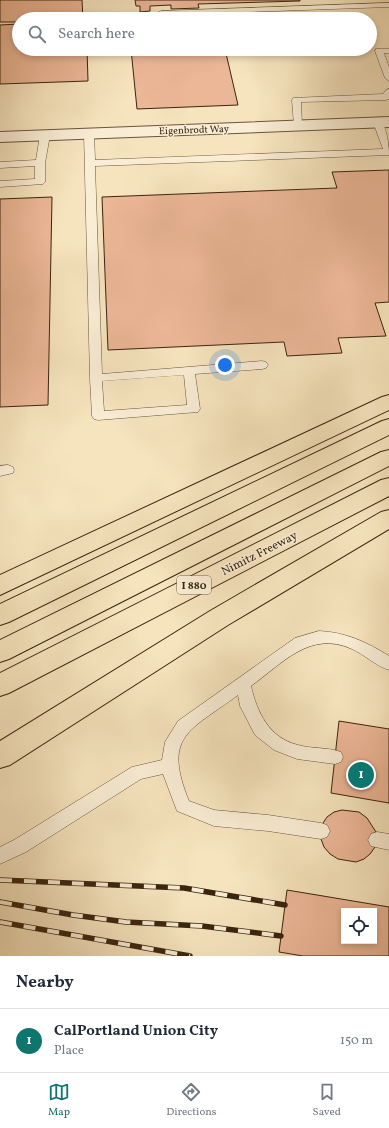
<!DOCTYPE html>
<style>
body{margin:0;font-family:Vollkorn,serif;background:#f6f6f7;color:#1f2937}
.controls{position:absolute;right:12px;bottom:12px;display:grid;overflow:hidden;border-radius:0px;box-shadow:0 2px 6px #0003}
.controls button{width:36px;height:36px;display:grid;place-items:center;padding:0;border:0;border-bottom:1px solid #e0e1e3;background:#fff;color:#1f2937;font:20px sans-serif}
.you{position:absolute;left:225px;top:365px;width:14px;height:14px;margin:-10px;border:3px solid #fff;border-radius:50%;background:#1a73e8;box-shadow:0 0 0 6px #1a73e833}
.badge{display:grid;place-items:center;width:26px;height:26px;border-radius:50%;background:#0f766e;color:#fff;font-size:13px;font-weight:700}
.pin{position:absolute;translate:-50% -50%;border:2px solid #fff;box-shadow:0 1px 4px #0006}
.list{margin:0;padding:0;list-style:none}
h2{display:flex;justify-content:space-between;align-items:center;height:52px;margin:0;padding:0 16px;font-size:17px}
h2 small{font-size:13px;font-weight:400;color:#747a83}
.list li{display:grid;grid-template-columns:26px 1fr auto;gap:12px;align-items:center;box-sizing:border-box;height:64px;padding:0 16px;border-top:1px solid #e0e1e3}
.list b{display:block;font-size:15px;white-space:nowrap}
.list p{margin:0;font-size:13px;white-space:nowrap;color:#747a83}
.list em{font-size:13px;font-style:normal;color:#747a83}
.icon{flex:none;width:22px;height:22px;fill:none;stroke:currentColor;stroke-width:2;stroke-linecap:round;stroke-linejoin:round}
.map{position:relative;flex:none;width:389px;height:956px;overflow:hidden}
.search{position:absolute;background:#fff;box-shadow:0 2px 6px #0003;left:12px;right:12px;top:12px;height:44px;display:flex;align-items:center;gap:10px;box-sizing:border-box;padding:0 14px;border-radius:22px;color:#747a83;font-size:15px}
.sheet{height:116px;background:#fff}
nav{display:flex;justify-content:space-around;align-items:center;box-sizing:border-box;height:56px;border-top:1px solid #e0e1e3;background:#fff;font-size:11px;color:#747a83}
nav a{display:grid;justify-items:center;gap:2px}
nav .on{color:#0f766e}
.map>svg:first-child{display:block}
</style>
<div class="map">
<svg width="389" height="956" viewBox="0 0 389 956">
<rect width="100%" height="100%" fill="#f6e4be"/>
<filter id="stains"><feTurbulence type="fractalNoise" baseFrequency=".005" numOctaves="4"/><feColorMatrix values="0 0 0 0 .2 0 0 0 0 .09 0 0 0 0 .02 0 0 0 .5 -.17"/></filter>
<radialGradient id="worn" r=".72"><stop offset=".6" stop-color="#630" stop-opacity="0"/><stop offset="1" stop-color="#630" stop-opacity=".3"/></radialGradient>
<g fill="#ecb797" stroke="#3b250f" fill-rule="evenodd">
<path d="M0,0H82L83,19H19V22H0Z"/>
<path d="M135,0H300V1L198,4L199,8L171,9V5L150,6V11L140,12V6H136Z"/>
<path d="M19,24V49H87L88,81L0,84V25Z"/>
<path d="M131,49H225L238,105L137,109Z"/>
<path d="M389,170V302L375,303L386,336L338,338L342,353L287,356L284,342L108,350L102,197L337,188L332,172Z"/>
<path d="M52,197L48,405L0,407V199Z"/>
<path d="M339,721L389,729V803L331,793Z"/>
<path d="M342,810L359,812L367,818L376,832L377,840L375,847L370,854L364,859L356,862L338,859L330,854L324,847L321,839L323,823L327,817L334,812Z"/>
<path d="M287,890L389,907V956H303L279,952ZM344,911H374V941H344Z"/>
</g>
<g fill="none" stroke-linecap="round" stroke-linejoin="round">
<defs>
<g id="service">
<path d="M389,3V7L161,15L157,13L161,11Z"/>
<path d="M376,49H389V53H384L389,67V81L385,78L375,51Z"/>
<path d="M389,89V99L386,100L301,102L302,125L298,128L294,125L292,100L293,98L383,94L386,90Z"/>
<path d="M377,119C387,122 389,146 389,155L95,166L102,374L262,361L266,362L268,365L266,368L262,369L195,374L200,409L198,412L98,420L94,419L92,416L90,378L84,133L86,131L89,130L94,133L95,160L383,149L373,122ZM184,375L187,405L104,411L102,381Z"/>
<path d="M45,132L50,135L45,163V182L43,184L0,187V181L35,179V166L0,168V162L36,160L40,135Z"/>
<path d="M8,465L13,467L14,470L13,473L0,476V466Z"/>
<path d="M319,631C345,632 367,642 389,656V670C376,666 365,655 352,649C310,630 283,663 251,686C257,712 269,738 298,745C312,749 327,747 341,752L343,757L341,762L335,764L297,759L274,750L255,735L240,706L238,695C190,731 162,735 189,801L214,810L268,815L321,823L327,825L330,831L327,837L321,839L268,831L214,826L177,811L163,774L141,779L26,852L0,864V847L14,840L132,767L162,760L165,742L178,721L295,638Z"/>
<path d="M377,832L389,834V850L371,846L368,840L371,834Z"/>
</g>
<path id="minor" d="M389,117V127L0,142V132Z"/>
<g id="motorway">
<path d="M389,395V410L0,595V575L382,397Z"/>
<path d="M389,419V435L9,622L0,625V604L382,421Z"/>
<path d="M389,450V466L9,659L0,662V640L381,452Z"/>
<path d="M389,478V496L9,693L0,696V673L381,480Z"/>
<path d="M389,510V529L228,625L10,765L0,768V741L210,611L381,512Z"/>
</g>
</defs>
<use href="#service" stroke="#6a553b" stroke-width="1"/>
<use href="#minor" stroke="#6a553b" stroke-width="2"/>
<use href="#motorway" stroke="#3b250f" stroke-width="2"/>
<use href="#service" fill="#f9edd5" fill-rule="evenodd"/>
<use href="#minor" fill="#f9edd5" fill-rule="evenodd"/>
<use href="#motorway" fill="#f6e4be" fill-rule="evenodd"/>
<defs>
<g id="rail">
<path d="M0,880L184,888L285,905"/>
<path d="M0,902L73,915L126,922L202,926L281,936"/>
<path d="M0,922L190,956"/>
</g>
</defs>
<use href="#rail" stroke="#3b250f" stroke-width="5.5"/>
<use href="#rail" stroke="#f9edd5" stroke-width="4" stroke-dasharray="12" stroke-linecap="butt"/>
</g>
<g text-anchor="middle" stroke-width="3" stroke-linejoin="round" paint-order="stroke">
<g font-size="10" fill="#3b250f" stroke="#f9edd5">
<text transform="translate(194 129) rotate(-2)" y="4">Eigenbrodt Way</text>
</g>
<rect fill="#f9edd5" stroke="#74614a" stroke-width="1" x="177" y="576" width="34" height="18" rx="3"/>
<g font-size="11" font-weight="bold" fill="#3b250f">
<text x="194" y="589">I 880</text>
</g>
<g font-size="12" fill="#3b250f" stroke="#f9edd5">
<text transform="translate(259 553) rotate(-27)" y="4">Nimitz Freeway</text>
</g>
</g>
<rect width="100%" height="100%" filter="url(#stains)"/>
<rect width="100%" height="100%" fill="url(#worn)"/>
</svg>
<div class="controls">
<button><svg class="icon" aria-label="locate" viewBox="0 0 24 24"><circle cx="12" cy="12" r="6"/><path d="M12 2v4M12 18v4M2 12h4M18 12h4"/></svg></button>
</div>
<div class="you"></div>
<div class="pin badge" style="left:361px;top:775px">1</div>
<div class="search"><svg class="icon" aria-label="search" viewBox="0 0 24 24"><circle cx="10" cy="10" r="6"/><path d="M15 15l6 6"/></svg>Search here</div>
</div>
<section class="sheet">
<h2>Nearby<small></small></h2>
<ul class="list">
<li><span class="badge">1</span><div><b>CalPortland Union City</b><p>Place</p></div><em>150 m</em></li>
</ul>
</section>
<nav>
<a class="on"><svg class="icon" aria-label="map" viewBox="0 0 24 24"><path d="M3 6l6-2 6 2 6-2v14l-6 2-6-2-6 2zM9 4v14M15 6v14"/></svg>Map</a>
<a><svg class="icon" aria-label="directions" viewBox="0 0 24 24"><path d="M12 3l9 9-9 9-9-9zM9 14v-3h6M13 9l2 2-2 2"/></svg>Directions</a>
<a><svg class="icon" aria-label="saved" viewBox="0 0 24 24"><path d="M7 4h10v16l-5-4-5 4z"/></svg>Saved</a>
</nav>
